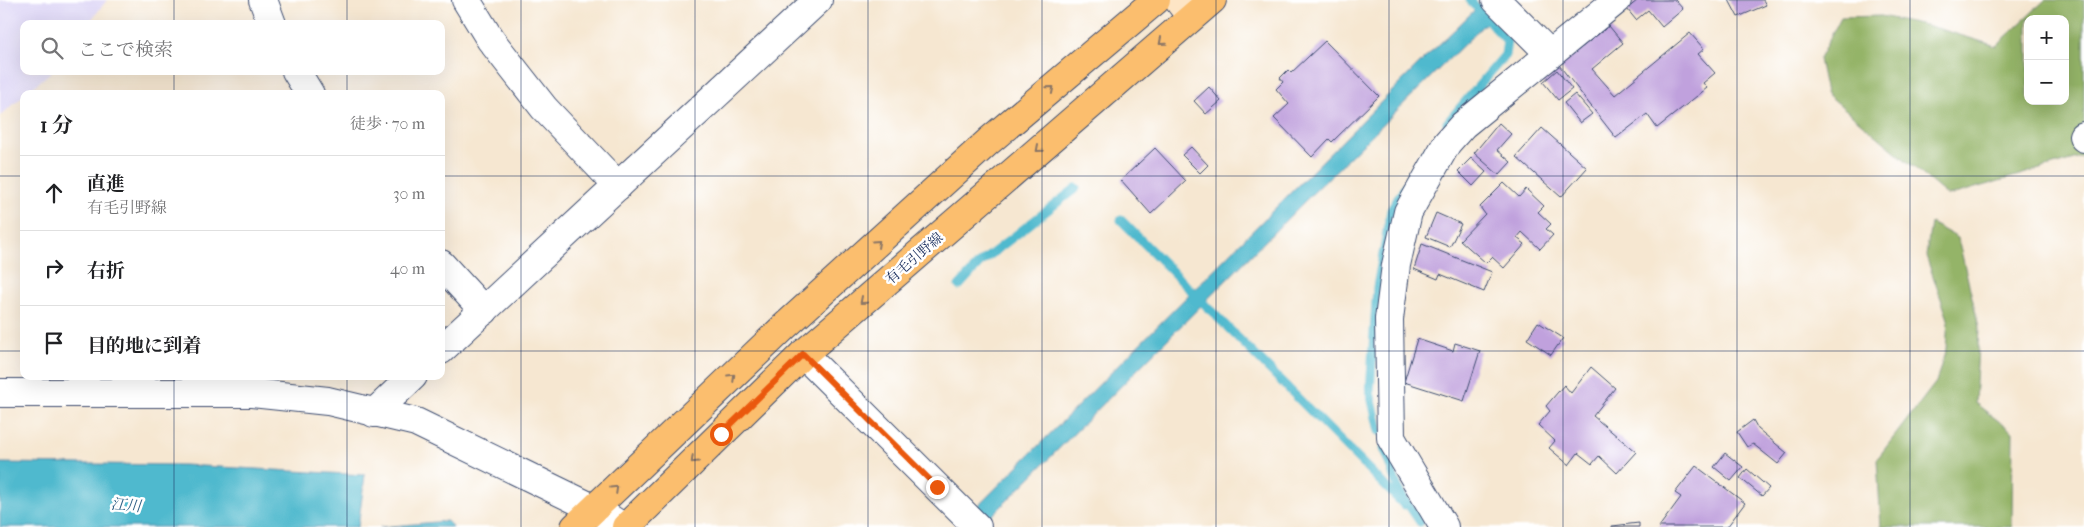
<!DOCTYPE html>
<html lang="ja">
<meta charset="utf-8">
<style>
body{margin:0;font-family:"IM FELL French Canon","Noto Serif JP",serif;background:#f2f2f2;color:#202124}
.controls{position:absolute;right:15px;top:15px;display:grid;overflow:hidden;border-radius:10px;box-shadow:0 5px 20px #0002}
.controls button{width:45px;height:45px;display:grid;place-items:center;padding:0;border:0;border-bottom:1px solid #e0e0e0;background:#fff;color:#202124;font:25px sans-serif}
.stop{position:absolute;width:15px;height:15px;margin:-11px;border:4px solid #ea580c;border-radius:50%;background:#fff}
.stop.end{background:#ea580c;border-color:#fff;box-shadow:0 1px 5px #0008}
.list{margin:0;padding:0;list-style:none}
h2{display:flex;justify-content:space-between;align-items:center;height:65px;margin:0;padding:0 20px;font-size:21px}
h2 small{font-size:16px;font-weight:400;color:#757577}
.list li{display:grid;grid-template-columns:32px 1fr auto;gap:15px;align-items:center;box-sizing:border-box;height:75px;padding:0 20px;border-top:1px solid #e0e0e0}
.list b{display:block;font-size:19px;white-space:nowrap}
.list p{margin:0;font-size:16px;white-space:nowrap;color:#757577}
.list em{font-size:16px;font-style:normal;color:#757577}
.icon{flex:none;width:28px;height:28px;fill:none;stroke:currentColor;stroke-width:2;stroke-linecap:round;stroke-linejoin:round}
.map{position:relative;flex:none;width:2084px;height:527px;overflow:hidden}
.search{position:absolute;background:#fff;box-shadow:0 5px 20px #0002;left:20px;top:20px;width:425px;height:55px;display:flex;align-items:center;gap:12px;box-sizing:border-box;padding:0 18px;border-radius:10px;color:#757577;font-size:19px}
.panel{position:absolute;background:#fff;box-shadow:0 5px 20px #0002;left:20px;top:90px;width:425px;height:290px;border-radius:10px}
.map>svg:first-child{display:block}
</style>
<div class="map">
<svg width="2084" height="527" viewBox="0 0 2084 527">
<rect width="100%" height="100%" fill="#fff"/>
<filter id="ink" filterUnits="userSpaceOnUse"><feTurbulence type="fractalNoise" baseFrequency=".02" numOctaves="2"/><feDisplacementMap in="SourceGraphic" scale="10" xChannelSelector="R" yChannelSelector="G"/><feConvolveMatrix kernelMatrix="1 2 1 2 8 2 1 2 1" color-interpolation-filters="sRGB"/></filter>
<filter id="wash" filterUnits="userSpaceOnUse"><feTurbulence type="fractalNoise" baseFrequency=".0096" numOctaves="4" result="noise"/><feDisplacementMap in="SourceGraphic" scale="20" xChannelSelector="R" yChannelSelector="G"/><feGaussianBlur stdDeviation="1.12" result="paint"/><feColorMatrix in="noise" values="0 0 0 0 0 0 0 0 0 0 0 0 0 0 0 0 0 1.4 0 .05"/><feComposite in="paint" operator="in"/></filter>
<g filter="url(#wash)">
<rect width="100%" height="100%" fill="#f6e7d1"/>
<path fill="#ddd5f6" d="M0,0H107L88,24H24V71H52L0,116Z"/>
<g fill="#94b468" stroke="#587263" fill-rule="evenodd">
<path d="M2045,0H2084V156L1948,196L1826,93L1819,59L1841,17L1881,16L1930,26L1996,46ZM2028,19H2065V101H2028Z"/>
<path d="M1931,223L1958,238L1979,327L1975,403L2013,432L2012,527H1881L1877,459L1936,382L1946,349L1948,319L1926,256Z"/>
</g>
<g fill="#50b9ce" stroke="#367496">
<path d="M1485,0H1509L1305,201L981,527H957L1424,59Z"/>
<path d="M0,463L184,465L365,475L358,527H0Z"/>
<path d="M447,521L453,527H380Z"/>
</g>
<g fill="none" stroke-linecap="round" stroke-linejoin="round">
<g stroke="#50b9ce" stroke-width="9">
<path d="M1447,123L1505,55L1507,41L1470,0"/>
<path d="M1121,220L1404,505"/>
<path d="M959,286L980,263L1076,188"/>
<path d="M1379,431L1370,392L1377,287L1391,210L1428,149"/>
<path d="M1384,449L1399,491L1420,522"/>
</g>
</g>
<g id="blocks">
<g fill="#c0a1dd">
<path d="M1638,0H1675L1683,9L1662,27L1648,10L1636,20L1627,9Z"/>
<path d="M1729,0H1763L1766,5L1738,17Z"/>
<path d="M1609,26L1623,43L1592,69L1615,95L1690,33L1704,49L1698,54L1715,73L1703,83L1707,88L1657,128L1647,114L1616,138L1559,65Z"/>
<path d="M1325,41L1379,96L1332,142L1329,139L1312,157L1274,118L1289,104L1276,89L1283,82L1280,78L1288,70L1291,73Z"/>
<path d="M1557,70L1572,89L1558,100L1543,82Z"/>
<path d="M1209,87L1221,101L1206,114L1194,101Z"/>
<path d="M1575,94L1592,114L1580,123L1564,103Z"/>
<path d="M1499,123L1511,134L1497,150L1511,162L1499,175L1474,153Z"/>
<path d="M1542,128L1587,168L1561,197L1516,157Z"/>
<path d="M1191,147L1208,165L1200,173L1182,155Z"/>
<path d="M1155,148L1186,181L1151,214L1121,180Z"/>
<path d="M1471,158L1486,172L1473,186L1458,171Z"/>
<path d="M1504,183L1519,197L1526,189L1544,206L1538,212L1551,224L1546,229L1553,235L1540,249L1522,232L1517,238L1525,244L1504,268L1492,257L1486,263L1460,240L1485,214L1480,207Z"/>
<path d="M1436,213L1461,224L1450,247L1426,237Z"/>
<path d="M1422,244L1492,272L1484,292L1440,274L1438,279L1414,269Z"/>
<path d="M1538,322L1563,338L1551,355L1527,339Z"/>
<path d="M1417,339L1453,351L1455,343L1480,351L1464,401L1404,382Z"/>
<path d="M1591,367L1615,388L1593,416L1636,452L1617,473L1599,456L1592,464L1578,453L1569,465L1549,448L1555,441L1538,425L1550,411L1546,406L1564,385L1571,393Z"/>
<path d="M1753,420L1758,429L1787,453L1778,464L1753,444L1747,447L1737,432Z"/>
<path d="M1725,453L1743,467L1731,481L1714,467Z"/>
<path d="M1696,466L1745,503L1727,527H1659L1681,497L1675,493Z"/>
<path d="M1747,469L1769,488L1762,496L1740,478Z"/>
<path d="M1639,523V527H1612V526Z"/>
</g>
</g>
</g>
<g filter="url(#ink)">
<use href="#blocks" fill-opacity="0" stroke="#3c4b6f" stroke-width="1"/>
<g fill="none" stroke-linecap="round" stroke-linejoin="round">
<defs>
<g id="street">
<path d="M263,0L272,24"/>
<path d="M466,0L490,39L544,108L618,186"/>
<path d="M1496,0L1550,54"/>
<path d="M296,71L310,94"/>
<path d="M2083,136L2084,138"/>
<path d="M441,264L484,311"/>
<path d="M441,350L818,0"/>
<path d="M803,354L977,527"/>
<path d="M0,393H252L328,401L416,422L595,509L623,527"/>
<path d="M374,413L413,376"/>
<path d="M1444,527L1391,438L1389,319L1396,265L1408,212L1447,143L1463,125L1617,0"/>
</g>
<path id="secondary" d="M1178,0L1191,17"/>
<g id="primary">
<path d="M575,527L784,327L989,141L1156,0"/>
<path d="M626,527L803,354L1212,0"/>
</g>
</defs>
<use href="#street" stroke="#3c4b6f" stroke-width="30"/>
<use href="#secondary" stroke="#3c4b6f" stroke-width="30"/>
<use href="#primary" stroke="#3c4b6f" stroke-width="30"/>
<use href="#street" stroke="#fff" stroke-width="28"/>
<use href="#secondary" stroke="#fde5c5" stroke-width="28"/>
<use href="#primary" stroke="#fbbe6e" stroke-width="28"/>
</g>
<defs><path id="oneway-chevron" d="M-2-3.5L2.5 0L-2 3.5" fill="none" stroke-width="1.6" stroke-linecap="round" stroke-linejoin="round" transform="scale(1.25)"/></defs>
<g stroke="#8b7666">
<use href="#oneway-chevron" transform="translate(1162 42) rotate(139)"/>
<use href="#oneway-chevron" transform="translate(1051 89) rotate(-40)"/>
<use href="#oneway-chevron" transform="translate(1039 149) rotate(139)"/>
<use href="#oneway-chevron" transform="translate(877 243) rotate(-42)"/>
<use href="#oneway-chevron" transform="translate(863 301) rotate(139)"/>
<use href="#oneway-chevron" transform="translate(732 377) rotate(-44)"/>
<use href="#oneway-chevron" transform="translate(694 460) rotate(136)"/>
<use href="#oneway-chevron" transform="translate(615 489) rotate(-44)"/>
</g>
</g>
<g fill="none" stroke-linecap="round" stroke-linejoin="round" filter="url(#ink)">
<path stroke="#ea580c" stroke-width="6" d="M721,434L803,354L937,487"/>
</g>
<path fill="none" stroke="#1b2f5e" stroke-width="1" stroke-opacity="0.55" d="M174,0V24M347,0V24M521,0V527M695,0V527M868,0V527M1042,0V527M1216,0V527M1389,0V527M1563,0V527M1737,0V527M1910,0V527M174,71V94M347,71V94M0,176H24M441,176H2084M0,351H24M441,351H2084M174,376V527M347,376V527"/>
<g text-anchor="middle" stroke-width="5" stroke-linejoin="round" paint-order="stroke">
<g font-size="14" fill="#1b2f5e" stroke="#fff">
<text transform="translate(914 258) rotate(-41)" y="5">有毛引野線</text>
</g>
<g font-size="15" font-style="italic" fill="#2e5f85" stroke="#fff">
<text transform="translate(126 505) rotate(5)" y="5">江川</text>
</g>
</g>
</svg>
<div class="controls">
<button>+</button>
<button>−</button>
</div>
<div class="stop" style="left:721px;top:434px"></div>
<div class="stop end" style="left:937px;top:487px"></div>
<div class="search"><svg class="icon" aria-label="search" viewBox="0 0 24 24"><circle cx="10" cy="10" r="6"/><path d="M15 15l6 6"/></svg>ここで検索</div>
<section class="panel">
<h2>1 分<small>徒歩 · 70 m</small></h2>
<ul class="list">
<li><svg class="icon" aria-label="ahead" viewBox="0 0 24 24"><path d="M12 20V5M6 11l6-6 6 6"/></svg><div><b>直進</b><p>有毛引野線</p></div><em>30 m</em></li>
<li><svg class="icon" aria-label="right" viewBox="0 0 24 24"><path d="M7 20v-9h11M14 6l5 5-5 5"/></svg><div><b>右折</b></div><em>40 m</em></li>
<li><svg class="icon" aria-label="arrive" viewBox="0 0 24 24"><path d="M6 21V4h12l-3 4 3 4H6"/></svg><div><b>目的地に到着</b></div></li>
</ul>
</section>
</div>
